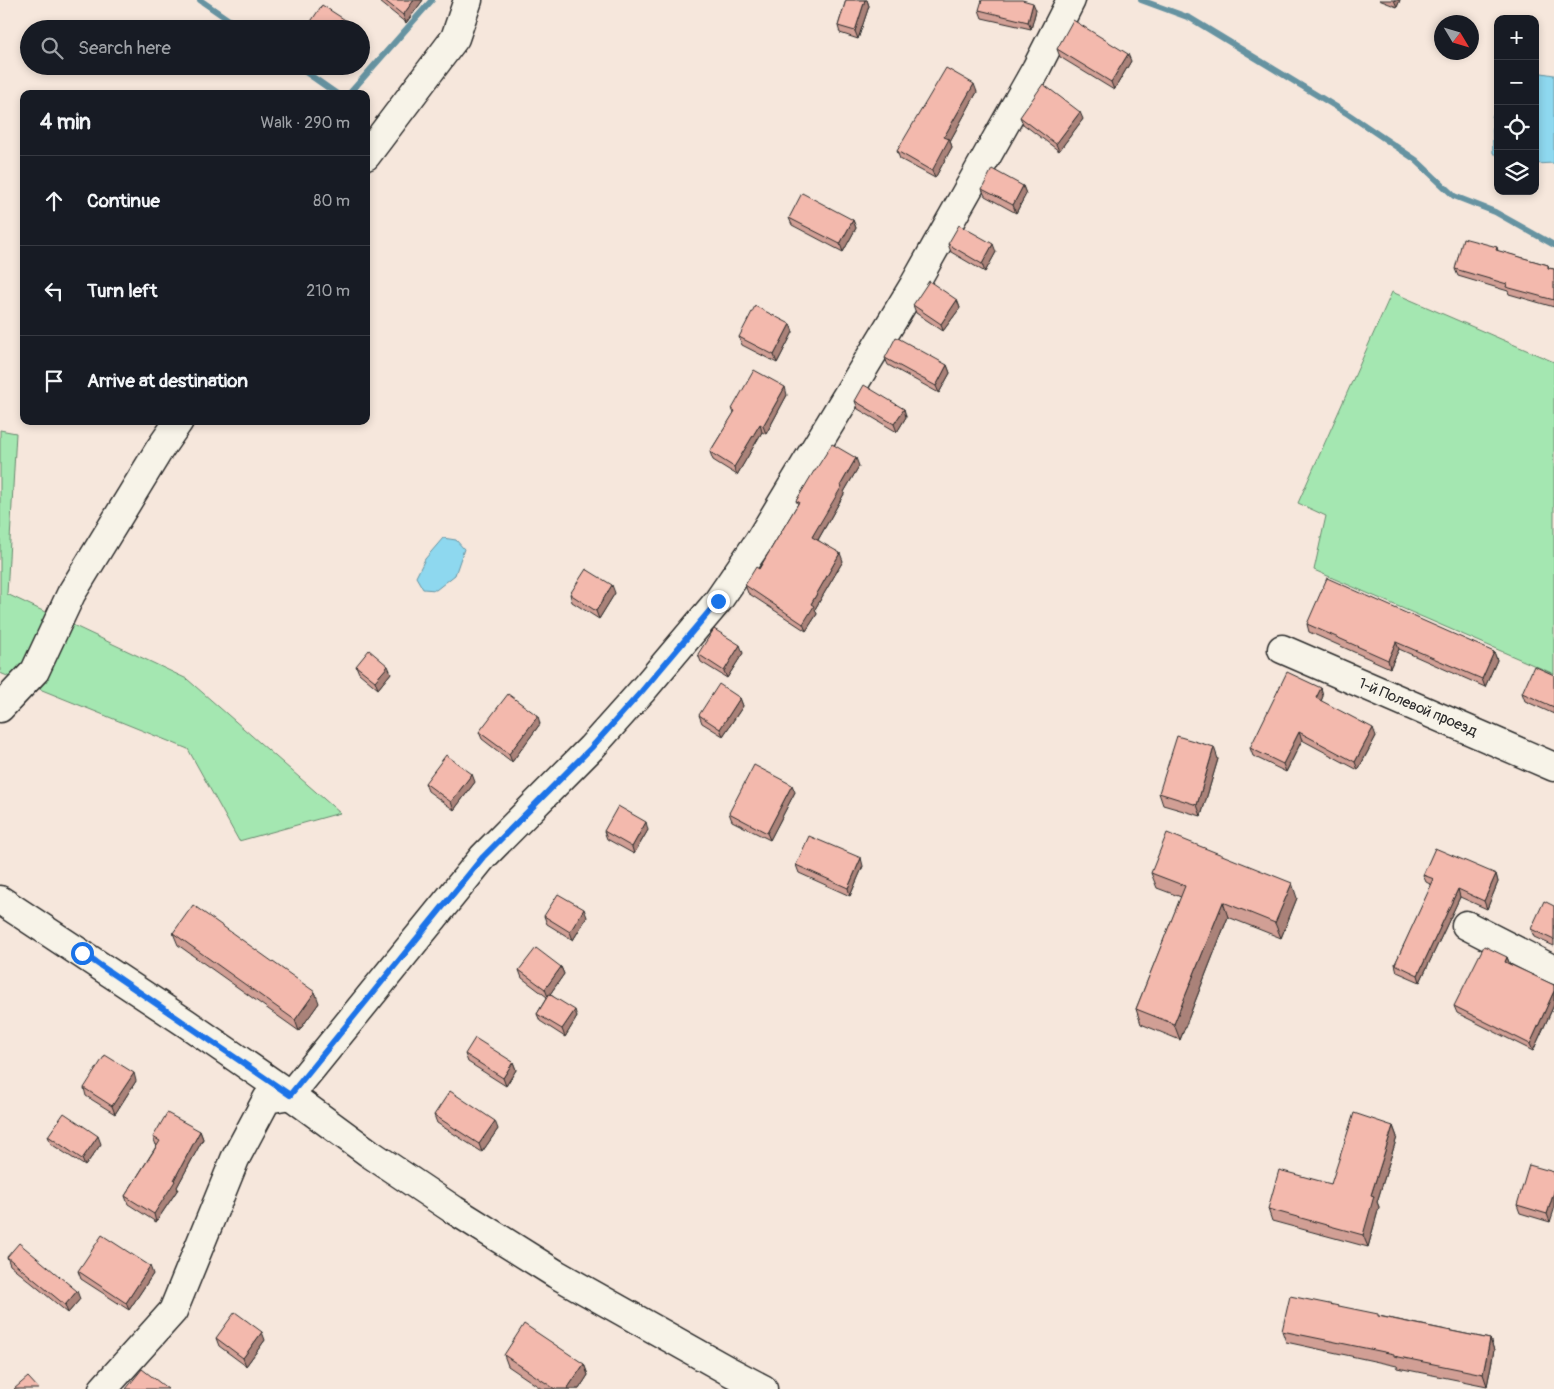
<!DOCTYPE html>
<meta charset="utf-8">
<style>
body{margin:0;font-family:Pangolin,sans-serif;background:#20242c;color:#f1f3f6}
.controls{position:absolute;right:15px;top:15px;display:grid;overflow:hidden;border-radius:10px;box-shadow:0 2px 8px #0003}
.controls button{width:45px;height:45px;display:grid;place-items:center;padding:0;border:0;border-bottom:1px solid #363941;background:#171b24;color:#f1f3f6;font:25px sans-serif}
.compass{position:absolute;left:1434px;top:15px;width:45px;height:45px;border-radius:50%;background:#171b24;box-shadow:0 2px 8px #0003;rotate:128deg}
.stop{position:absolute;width:15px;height:15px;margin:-11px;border:4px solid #1a73e8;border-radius:50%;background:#fff}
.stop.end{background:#1a73e8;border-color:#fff;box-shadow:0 1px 5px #0008}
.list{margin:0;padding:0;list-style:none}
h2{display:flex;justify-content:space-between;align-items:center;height:65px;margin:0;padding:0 20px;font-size:21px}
h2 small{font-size:16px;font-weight:400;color:#9ea1a6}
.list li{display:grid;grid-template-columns:32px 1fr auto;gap:15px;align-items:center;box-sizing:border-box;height:90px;padding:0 20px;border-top:1px solid #363941}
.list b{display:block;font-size:19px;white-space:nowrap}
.list em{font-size:16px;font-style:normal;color:#9ea1a6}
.icon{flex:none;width:28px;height:28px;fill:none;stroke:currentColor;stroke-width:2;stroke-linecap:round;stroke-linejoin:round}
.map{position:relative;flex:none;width:1554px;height:1389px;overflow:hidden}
.search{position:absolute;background:#171b24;box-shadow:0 2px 8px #0003;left:20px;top:20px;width:350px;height:55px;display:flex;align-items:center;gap:12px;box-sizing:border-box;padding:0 18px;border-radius:28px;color:#9ea1a6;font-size:19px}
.panel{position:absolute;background:#171b24;box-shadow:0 2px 8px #0003;left:20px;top:90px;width:350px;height:335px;border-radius:10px}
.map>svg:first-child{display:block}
</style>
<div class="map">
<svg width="1554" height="1389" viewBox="0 0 1554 1389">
<rect width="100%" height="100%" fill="#f6e7dc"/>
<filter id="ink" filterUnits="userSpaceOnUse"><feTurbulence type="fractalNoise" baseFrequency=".02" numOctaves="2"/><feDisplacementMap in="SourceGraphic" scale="10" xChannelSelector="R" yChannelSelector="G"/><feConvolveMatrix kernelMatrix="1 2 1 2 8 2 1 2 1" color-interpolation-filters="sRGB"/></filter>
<g filter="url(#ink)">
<g fill="#a4e7b1" stroke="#68896e">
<path d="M1392,292L1554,362V674L1314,570L1326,516L1298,503Z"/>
<path d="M0,430L16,433L7,594L187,679L340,813L239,841L188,749L0,673Z"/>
</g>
<g fill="#8ed8ef" stroke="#6693a1">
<path d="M1536,72L1554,75V163L1535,164Z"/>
<path d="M1498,103V156L1493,153L1492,117Z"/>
<path d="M443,538L456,540L464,549L455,575L436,590L423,589L416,577L425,559Z"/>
</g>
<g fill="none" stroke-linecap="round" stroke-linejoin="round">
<g stroke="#6693a1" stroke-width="6">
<path d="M200,0L242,29"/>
<path d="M1141,0L1190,18L1348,114L1416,160L1454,196L1495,212L1554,245"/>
<path d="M297,66L337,94"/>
<path d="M349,94L432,0"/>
</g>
<defs>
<g id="minor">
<path d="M366,156L455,38L468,0"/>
<path d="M1282,649L1554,767"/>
<path d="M0,708L35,671L71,594L159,450L179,421"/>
<path d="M0,900L186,1023L290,1095L369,1153L454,1210L556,1274L727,1370L763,1389"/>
<path d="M1466,925L1554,970"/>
<path d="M103,1389L173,1311L235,1159L267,1099L290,1095L483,857L591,748L642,691L718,601L759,541L914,285L1036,69L1071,0"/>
</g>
</defs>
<use href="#minor" stroke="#2b2b2b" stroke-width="31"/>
<use href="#minor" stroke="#f7f3e8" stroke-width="28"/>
</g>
<g fill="#d19f95" stroke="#2b2b2b">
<path d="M379,0H423L406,23L380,2Z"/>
<path d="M846,0H867L869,6L858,39L840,33L838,26Z"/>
<path d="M1379,0H1400L1397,7Z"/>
<path d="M979,10H1036L1031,29L982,18Z"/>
<path d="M1057,49L1131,61L1114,90L1060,57Z"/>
<path d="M977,92L950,141L952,147L935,178L900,159L897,151Z"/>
<path d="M1020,117L1083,119L1059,151L1023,124Z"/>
<path d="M1023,186L1026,194L1016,213L985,196L982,189Z"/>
<path d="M789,218L853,220L856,228L843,252L792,225Z"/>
<path d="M948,244L996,252L985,272L951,252Z"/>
<path d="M1497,247L1498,251L1548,265L1549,268L1554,269V307L1509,294L1508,291L1458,276L1455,269Z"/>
<path d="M957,300L960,308L943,331L916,313L913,305Z"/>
<path d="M790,324L793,332L777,363L742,345L739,337Z"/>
<path d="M885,358L947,365L950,373L939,393L888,365Z"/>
<path d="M787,395L766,434L762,432L737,475L713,460L710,452L734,413L732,409Z"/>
<path d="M855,401L904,409L906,417L897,432L858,409Z"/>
<path d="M859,466L844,492V494L818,540L843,561L815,609L817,614L806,631L748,593L745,585L759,569L798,504L796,501L815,471Z"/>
<path d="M615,593L599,619L572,602L570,594Z"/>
<path d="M1307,624L1494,652L1497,660L1485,687L1399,649L1390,668L1309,632Z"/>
<path d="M743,653L727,678L701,662L698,654Z"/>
<path d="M356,666L391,673L378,689L359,673Z"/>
<path d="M1554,675V714L1525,701L1522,693Z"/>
<path d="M1321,688L1323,696L1321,701L1376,736L1358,770L1302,740L1286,772L1253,756L1250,748Z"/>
<path d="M740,698L743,706L723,736L702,723L699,715Z"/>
<path d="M540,724L512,762L482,739L479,732Z"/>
<path d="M1218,759L1201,816L1163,805L1159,793Z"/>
<path d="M475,782L454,810L428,791L425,783Z"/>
<path d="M795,792L770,840L732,821L729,813Z"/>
<path d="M648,830L634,854L607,839L604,831Z"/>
<path d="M796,865L863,866L850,896L799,873Z"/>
<path d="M1151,873L1297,898L1281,938L1228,917L1180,1040L1141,1024L1136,1009L1181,897L1157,888Z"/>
<path d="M1496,874L1498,882L1487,909L1460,897L1420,982L1397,972L1395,964L1432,885L1426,882L1423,875Z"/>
<path d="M1554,906V946L1534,937L1531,929Z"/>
<path d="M544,916L587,917L573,940L547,924Z"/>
<path d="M173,933L319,1003L299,1031L178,945Z"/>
<path d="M1507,957L1510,965L1554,985V1005L1533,1051L1457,1013L1454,1006Z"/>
<path d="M561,967L564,974L550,994L577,1017L565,1037L540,1021L537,1014L547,997L522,978L519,970Z"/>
<path d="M465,1054L513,1062L516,1070L506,1086L468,1062Z"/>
<path d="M136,1081L115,1114L86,1096L84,1088Z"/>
<path d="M434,1115L498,1129L482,1152L437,1123Z"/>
<path d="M1393,1126L1397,1137L1377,1202L1379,1207L1368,1247L1272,1221L1268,1209L1331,1184Z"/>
<path d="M200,1131L203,1139L177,1187L178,1189L156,1222L128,1204L125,1196L157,1145H156L153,1137Z"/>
<path d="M48,1136L101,1144L85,1166L51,1144Z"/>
<path d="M1554,1172L1550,1222L1520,1213L1517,1205Z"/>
<path d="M7,1257L80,1299L68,1313L10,1265Z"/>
<path d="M78,1271L153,1274L129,1310L81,1279Z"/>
<path d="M1379,1316L1490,1339L1494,1350L1487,1386L1398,1368L1397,1366L1286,1342L1282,1331Z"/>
<path d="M216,1338L265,1340L246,1366L219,1346Z"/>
<path d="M504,1355L584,1364L588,1375L579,1389H542L508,1366Z"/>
</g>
<g fill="#aa8279" stroke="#2b2b2b">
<path d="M414,0H423L406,23L403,15Z"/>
<path d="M865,0H867L869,6L858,39L855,31Z"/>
<path d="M1394,0H1400L1397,7Z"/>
<path d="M1033,3L1036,10L1031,29L1028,22Z"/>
<path d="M1128,54L1131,61L1114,90L1111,82Z"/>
<path d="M974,84L977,92L950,141L952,147L935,178L932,171L944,137Z"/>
<path d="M1080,112L1083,119L1059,151L1056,144Z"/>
<path d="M1023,186L1026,194L1016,213L1013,205Z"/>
<path d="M853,220L856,228L843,252L840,244Z"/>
<path d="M993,244L996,252L985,272L982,264Z"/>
<path d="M957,300L960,308L943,331L941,324Z"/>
<path d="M790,324L793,332L777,363L774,355Z"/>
<path d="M947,365L950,373L939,393L936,386Z"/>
<path d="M785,387L787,395L766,434L763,426Z"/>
<path d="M904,409L906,417L897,432L894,424Z"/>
<path d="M760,424L762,432L737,475L734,467Z"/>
<path d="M856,458L859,466L844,492V494L815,545L812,537L840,486Z"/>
<path d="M840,553L843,561L815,609L817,614L806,631L803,624L811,604Z"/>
<path d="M612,585L615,593L599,619L596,611Z"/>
<path d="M1396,642L1399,649L1390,668L1388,660Z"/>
<path d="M740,645L743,653L727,678L724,671Z"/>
<path d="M1494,652L1497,660L1485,687L1482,679Z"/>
<path d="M388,666L391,673L378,689L375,681Z"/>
<path d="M1321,688L1323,696L1319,706L1316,698Z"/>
<path d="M740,698L743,706L723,736L720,729Z"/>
<path d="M538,716L540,724L512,762L509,754Z"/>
<path d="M1373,728L1376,736L1358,770L1355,762Z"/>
<path d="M1299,732L1302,740L1286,772L1283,764Z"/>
<path d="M1214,747L1218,759L1201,816L1197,805Z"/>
<path d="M472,774L475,782L454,810L451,802Z"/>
<path d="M792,785L795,792L770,840L767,833Z"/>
<path d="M646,822L648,830L634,854L632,847Z"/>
<path d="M861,858L863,866L850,896L848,888Z"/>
<path d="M1496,874L1498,882L1487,909L1484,901Z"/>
<path d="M1292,883L1297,898L1281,938L1275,923Z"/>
<path d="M1458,889L1460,897L1420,982L1418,975Z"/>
<path d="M1223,902L1228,917L1180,1040L1174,1024Z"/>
<path d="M584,909L587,917L573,940L570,932Z"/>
<path d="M1507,957L1510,965L1505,962Z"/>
<path d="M561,967L564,974L548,997L545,989Z"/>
<path d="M1554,991V1005L1533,1051L1530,1044Z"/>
<path d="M315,992L319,1003L299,1031L295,1020Z"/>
<path d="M575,1010L577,1017L565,1037L562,1029Z"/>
<path d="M513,1062L516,1070L506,1086L503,1078Z"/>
<path d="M134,1073L136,1081L115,1114L112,1106Z"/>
<path d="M495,1121L498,1129L482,1152L479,1144Z"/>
<path d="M1393,1126L1397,1137L1377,1202L1379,1207L1368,1247L1363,1235L1371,1195Z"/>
<path d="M200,1131L203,1139L177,1187L178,1189L156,1222L154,1214L174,1180Z"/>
<path d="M98,1136L101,1144L85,1166L82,1159Z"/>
<path d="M1554,1192V1210L1550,1222L1547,1214Z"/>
<path d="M150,1266L153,1274L129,1310L126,1303Z"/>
<path d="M77,1291L80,1299L68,1313L65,1305Z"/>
<path d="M262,1332L265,1340L246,1366L243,1358Z"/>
<path d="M1490,1339L1494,1350L1487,1386L1483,1374Z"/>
<path d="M584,1364L588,1375L579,1389H567Z"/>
</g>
<g fill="#f3b9ad" stroke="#2b2b2b">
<path d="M384,0H414L403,15Z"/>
<path d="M846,0H865L855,31L838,26Z"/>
<path d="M982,0H1022L1033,3L1028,22L979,10Z"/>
<path d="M322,5L353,25L351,29H306Z"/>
<path d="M1073,20L1128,54L1111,82L1057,49Z"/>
<path d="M946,68L974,84L944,137L949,139L932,171L897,151Z"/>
<path d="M1043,84L1080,112L1056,144L1020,117Z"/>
<path d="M992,169L1023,186L1013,205L982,189Z"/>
<path d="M802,193L853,220L840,244L789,218Z"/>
<path d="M959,225L993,244L982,264L948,244Z"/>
<path d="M1463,238L1497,247L1496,250L1548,265V268L1554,269V300L1506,287L1507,284L1455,269Z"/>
<path d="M929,281L957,300L941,324L913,305Z"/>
<path d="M755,306L790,324L774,355L739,337Z"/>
<path d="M896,337L947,365L936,386L885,358Z"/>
<path d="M754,370L785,387L763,426L760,424L734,467L710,452L735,411L732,409Z"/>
<path d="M864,385L904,409L894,424L855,401Z"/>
<path d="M832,444L856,458L840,486H842L812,537L840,553L811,604L814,606L803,624L745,585L756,567L759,569L799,502L796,501L814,471H815Z"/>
<path d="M586,569L612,585L596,611L570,594Z"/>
<path d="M1327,578L1494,652L1482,679L1396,642L1388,660L1307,624Z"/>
<path d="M714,629L740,645L724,671L698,654Z"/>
<path d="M369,650L388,666L375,681L356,666Z"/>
<path d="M1534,666L1554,675V707L1522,693Z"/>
<path d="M1287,672L1321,688L1316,698L1373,728L1355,762L1299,732L1283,764L1250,748Z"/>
<path d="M719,684L740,698L720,729L699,715Z"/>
<path d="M508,694L538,716L509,754L479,732Z"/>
<path d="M1177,736L1214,747L1197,805L1159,793Z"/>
<path d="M446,755L472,774L451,802L425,783Z"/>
<path d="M754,765L792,785L767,833L729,813Z"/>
<path d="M618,806L646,822L632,847L604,831Z"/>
<path d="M1167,833L1292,883L1275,923L1223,902L1174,1024L1136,1009L1185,886L1151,873Z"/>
<path d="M809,836L861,858L848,888L796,865Z"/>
<path d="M1435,848L1496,874L1484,901L1458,889L1418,975L1395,964L1434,879L1423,875Z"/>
<path d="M558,894L584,909L570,932L544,916Z"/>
<path d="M1544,901L1554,906V940L1531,929Z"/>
<path d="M193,905L315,992L295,1020L173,933Z"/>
<path d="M1484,946L1507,957L1505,962L1554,985V991L1530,1044L1454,1006Z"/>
<path d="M536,948L561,967L545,989L519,970Z"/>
<path d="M549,994L575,1010L562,1029L537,1014Z"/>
<path d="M475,1038L513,1062L503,1078L465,1054Z"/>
<path d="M105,1055L134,1073L112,1106L84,1088Z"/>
<path d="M450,1091L495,1121L479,1144L434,1115Z"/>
<path d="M64,1113L98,1136L82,1159L48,1136Z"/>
<path d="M167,1113L200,1131L174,1180L175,1181L154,1214L125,1196L160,1141L153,1137Z"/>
<path d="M1354,1113L1393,1126L1371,1195L1374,1196L1363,1235L1268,1209L1279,1170L1331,1184Z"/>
<path d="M1529,1165L1554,1172V1192L1547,1214L1517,1205Z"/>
<path d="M102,1235L150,1266L126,1303L78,1271Z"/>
<path d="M19,1243L77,1291L65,1305L7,1257Z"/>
<path d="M1290,1296L1378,1314V1316L1490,1339L1483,1374L1394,1356V1354L1282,1331Z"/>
<path d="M235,1312L262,1332L243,1358L216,1338Z"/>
<path d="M524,1324L584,1364L567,1389H555L504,1355Z"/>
<path d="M142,1369L168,1389H126Z"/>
<path d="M28,1377L39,1389H14Z"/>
</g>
</g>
<g fill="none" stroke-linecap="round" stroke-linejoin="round" filter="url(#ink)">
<path stroke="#1a73e8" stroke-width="6" d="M82,953L290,1095L483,857L591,748L642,691L718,601"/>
</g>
<g text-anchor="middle" stroke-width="5" stroke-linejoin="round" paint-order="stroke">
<g font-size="15" fill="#2b2b2b" stroke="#f7f3e8">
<text transform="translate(1418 707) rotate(23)" y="5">1-й Полевой проезд</text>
</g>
</g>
</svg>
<div class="controls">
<button>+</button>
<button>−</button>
<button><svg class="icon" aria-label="locate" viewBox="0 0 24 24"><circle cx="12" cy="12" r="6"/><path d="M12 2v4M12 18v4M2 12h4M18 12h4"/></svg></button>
<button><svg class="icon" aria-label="layers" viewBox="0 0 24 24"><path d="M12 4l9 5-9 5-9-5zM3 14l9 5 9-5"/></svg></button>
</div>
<svg class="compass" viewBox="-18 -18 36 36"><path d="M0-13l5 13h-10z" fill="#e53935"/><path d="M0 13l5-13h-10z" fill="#9ea1a6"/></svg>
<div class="stop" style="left:82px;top:953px"></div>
<div class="stop end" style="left:718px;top:601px"></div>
<div class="search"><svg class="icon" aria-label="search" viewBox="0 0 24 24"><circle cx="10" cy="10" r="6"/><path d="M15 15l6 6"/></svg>Search here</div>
<section class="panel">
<h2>4 min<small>Walk · 290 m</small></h2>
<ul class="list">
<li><svg class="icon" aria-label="ahead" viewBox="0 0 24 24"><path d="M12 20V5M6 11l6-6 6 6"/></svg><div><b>Continue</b></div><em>80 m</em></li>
<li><svg class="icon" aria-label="left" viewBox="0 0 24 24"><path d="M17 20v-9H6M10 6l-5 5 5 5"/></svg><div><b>Turn left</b></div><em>210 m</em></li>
<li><svg class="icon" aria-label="arrive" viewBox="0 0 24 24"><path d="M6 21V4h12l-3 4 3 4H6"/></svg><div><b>Arrive at destination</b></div></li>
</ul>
</section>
</div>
